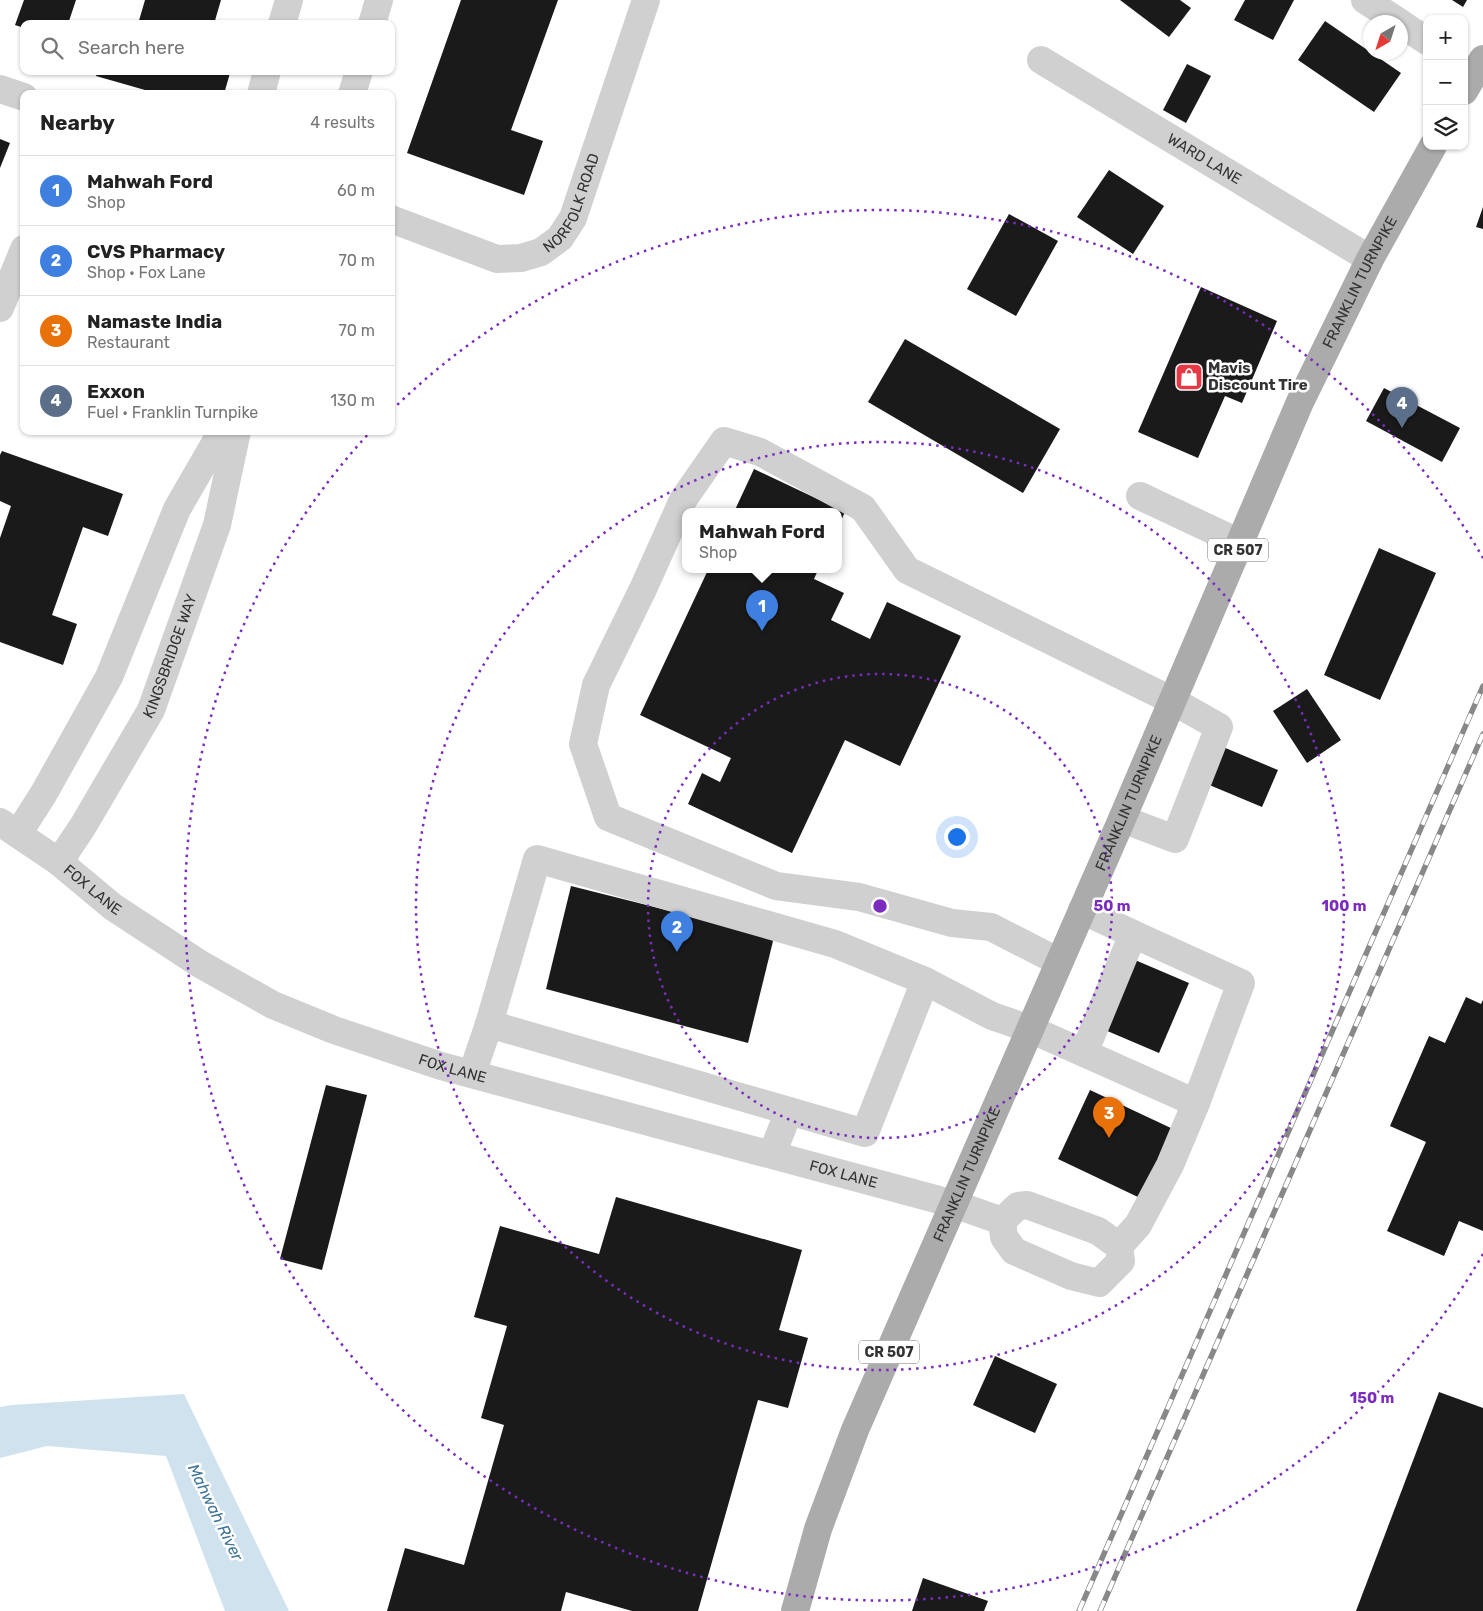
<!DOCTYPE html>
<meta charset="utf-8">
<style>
body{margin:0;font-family:Rubik,sans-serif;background:#f6f6f6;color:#222}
.controls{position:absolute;right:15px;top:15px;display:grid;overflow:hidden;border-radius:10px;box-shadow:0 1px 4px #0004}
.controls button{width:45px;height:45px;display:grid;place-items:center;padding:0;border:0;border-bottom:1px solid #e0e0e0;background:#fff;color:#222;font:25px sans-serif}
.compass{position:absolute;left:1363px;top:15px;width:45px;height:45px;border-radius:50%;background:#fff;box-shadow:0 1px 4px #0004;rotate:219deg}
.you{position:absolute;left:956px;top:836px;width:18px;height:18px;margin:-12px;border:4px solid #fff;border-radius:50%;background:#1a73e8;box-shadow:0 0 0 8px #1a73e833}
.badge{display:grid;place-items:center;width:32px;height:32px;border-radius:50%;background:#e63946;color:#fff;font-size:16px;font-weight:700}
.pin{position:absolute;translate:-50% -41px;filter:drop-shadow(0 1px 2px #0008)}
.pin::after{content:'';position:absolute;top:26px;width:18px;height:15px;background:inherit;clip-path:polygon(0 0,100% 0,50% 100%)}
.popup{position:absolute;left:682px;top:508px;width:160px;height:65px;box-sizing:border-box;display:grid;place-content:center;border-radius:10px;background:#fff;filter:drop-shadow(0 1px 4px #0005);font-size:16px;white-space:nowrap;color:#767676}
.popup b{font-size:19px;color:#222}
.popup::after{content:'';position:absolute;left:50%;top:100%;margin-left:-10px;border:10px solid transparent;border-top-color:#fff}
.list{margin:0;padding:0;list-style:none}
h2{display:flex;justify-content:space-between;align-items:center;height:65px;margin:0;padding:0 20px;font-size:21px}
h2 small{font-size:16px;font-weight:400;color:#767676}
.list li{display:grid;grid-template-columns:32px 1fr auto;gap:15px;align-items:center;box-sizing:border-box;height:70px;padding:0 20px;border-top:1px solid #e0e0e0}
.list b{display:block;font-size:19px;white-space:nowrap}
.list p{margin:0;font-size:16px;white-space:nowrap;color:#767676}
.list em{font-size:16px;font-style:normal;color:#767676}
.icon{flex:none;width:28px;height:28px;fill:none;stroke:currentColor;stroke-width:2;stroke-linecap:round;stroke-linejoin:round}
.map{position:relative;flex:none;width:1483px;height:1611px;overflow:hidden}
.search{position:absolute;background:#fff;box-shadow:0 1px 4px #0004;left:20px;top:20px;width:375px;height:55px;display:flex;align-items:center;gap:12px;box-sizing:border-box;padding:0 18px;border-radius:10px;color:#767676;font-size:19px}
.panel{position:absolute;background:#fff;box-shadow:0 1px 4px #0004;left:20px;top:90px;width:375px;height:345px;border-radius:10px}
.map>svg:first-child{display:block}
</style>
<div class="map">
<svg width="1483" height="1611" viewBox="0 0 1483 1611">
<rect width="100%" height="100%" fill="#fff"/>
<path fill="#cfe2ee" d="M184,1394L289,1611H225L166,1456L47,1446L0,1458V1407L12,1405Z"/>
<g fill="#1a1a1a">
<path d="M24,0H76L68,24H24V28L15,25Z"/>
<path d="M145,0H221L214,24H138Z"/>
<path d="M461,0H558L511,130L543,141L524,195L407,153Z"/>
<path d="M1120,0H1180L1191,8L1169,37Z"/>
<path d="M1245,0H1294L1273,40L1234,20Z"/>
<path d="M1452,0H1467L1463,7Z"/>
<path d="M1325,21L1401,73L1374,112L1298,60Z"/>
<path d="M1187,64L1211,76L1186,123L1163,110Z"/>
<path d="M98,71H223L230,73L224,94H159L96,76Z"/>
<path d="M0,139L10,143L0,168Z"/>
<path d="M1109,170L1164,206L1133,254L1077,217Z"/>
<path d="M1483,207V229L1476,227Z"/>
<path d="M1009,214L1058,241L1016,316L967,289Z"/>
<path d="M1201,287L1277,321L1242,403L1225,396L1198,458L1138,432Z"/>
<path d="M905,339L1060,429L1023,493L868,402Z"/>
<path d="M1384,388L1460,428L1442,462L1366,421Z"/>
<path d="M2,451L123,494L108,536L83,527L52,615L77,624L63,665L0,642V538L11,506L0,501V455Z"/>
<path d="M754,469L845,512L838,527V512H734Z"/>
<path d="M1379,548L1436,573L1380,700L1324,675Z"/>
<path d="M708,570H818L814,579L844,593L831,620L870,639L887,602L961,636L900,766L845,740L792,853L688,804L702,773L720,782L731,758L640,715Z"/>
<path d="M1307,689L1341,740L1307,763L1273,711Z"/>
<path d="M1223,747L1278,770L1262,807L1207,784Z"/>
<path d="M571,886L774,937L748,1043L546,989Z"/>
<path d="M1135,960L1189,983L1159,1053L1105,1030Z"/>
<path d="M1466,997L1481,1004L1483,1000V1231L1459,1221L1444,1256L1387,1231L1426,1142L1390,1126L1429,1036L1445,1043Z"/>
<path d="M326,1085L367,1095L322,1270L280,1259Z"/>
<path d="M1090,1090L1173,1129L1140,1198L1058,1159Z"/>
<path d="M616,1197L802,1250L779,1330L808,1338L788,1408L758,1400L698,1611H632L566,1592L561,1611H387L405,1548L464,1565L504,1425L481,1418L507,1326L474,1317L500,1226L599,1254Z"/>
<path d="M995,1356L1057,1384L1035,1433L973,1405Z"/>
<path d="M1439,1392L1483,1408V1611H1356Z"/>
<path d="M923,1578L988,1601L984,1611H912Z"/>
</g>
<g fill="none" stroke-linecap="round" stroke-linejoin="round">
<g stroke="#d0d0d0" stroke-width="28">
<path d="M1365,0L1399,22"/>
<path d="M1400,23L1427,41"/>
<path d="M282,24L289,0"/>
<path d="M372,24L379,0"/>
<path id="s1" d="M1041,60L1370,259"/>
<path d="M0,89L24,97"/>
<path d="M261,94L267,71"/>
<path d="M352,94L359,71"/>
<path id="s2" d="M391,219L497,259L521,258L541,252L560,238L573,218L646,0"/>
<path d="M0,308L24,249"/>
<path d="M1140,496L1240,543"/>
<path id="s3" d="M0,822L59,862L113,907L200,964L273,1005L334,1030L441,1066L954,1204L1002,1221"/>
<path d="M18,834L44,793L109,677L177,509L222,431"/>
<path id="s4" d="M59,862L83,826L151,710L217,525L237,431"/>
<path d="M1082,910L1133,934"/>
<path d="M1059,962L991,927L952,923L859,897L776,886L608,817L583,744L596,685L643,589L683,500L724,441L760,452L863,508L907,570L1173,701L1219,727L1175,839L1122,819"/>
<path d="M489,1024L865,1133L925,981"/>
<path d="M1084,1053L1133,934L1241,983L1196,1103"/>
<path d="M472,1074L489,1024L537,859L835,944L925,981L992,1016L1030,1029L1196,1103L1170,1165L1138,1225L1119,1246"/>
<path d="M772,1154L789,1111"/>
<path d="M1027,1205L1098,1231L1119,1246L1121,1261L1099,1283L1071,1276L1014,1251L1004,1237L1002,1221L1018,1206Z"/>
</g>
<g stroke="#ababab" stroke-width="28">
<path d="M1464,91L1483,59"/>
<path id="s5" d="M795,1611L818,1529L855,1430L1122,819L1300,402L1370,259L1433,146"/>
</g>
<defs>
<g id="rail">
<path d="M1079,1611L1483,686"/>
<path d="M1100,1611L1483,734"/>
</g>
</defs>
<use href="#rail" stroke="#888" stroke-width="5.5"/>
<use href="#rail" stroke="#fff" stroke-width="4" stroke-dasharray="11" stroke-linecap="butt"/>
</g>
<g fill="none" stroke="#7b2cbf" stroke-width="2.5" stroke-dasharray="2.5 5">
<circle cx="880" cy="906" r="232"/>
<circle cx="880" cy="906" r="464"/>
<path d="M1483 1254A696 696 0 1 1 371 431M392 410A696 696 0 0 1 1483 558"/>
</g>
<defs>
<symbol id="shop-square" viewBox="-11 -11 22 22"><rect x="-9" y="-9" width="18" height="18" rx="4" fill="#e63946" stroke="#fff"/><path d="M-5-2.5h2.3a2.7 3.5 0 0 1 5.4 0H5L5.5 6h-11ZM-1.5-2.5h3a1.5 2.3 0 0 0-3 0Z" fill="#fff"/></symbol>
</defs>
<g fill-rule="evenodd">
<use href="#shop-square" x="1173" y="361" width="32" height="32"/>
</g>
<g text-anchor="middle" stroke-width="5" stroke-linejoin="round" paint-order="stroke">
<g fill="#fff" stroke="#707070" stroke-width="1">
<rect x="1208" y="538.5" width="60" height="23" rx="4"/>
<rect x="859" y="1340.5" width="60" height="23" rx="4"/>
</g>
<g font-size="14" font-weight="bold" fill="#333">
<text x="1238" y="555">CR 507</text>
<text x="889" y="1357">CR 507</text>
</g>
<g font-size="15" fill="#333" stroke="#fff">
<text dy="5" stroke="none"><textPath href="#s1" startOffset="191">WARD LANE</textPath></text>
<text dy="5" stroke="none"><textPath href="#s2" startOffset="218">NORFOLK ROAD</textPath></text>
<text dy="5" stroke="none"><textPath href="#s5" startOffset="1445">FRANKLIN TURNPIKE</textPath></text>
<text dy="5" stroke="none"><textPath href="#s4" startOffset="235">KINGSBRIDGE WAY</textPath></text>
<text dy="5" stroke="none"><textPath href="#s5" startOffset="875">FRANKLIN TURNPIKE</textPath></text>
<text dy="5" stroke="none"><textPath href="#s3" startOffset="115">FOX LANE</textPath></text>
<text dy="5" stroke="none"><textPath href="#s3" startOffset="520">FOX LANE</textPath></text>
<text dy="5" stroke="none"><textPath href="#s3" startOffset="925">FOX LANE</textPath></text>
<text dy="5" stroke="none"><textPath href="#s5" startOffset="470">FRANKLIN TURNPIKE</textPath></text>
</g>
<g font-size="15" font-weight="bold" fill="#333" stroke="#fff" text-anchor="start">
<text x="1208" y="373">Mavis<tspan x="1208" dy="17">Discount Tire</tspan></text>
</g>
<g font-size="16" font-style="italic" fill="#3f7597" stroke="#fff">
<text transform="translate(216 1512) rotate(64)" y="6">Mahwah River</text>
</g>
</g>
<circle cx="880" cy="906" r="8" fill="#7b2cbf" stroke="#fff" stroke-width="2.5"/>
<g font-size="15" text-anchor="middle" font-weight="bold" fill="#7b2cbf" stroke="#fff" stroke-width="5" stroke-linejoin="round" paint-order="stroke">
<text x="1112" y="911">50 m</text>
<text x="1344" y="911">100 m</text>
<text x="1372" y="1403">150 m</text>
</g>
</svg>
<div class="controls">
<button>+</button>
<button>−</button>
<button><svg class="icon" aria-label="layers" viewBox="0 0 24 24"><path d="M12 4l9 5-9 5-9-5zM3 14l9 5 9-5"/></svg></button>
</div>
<svg class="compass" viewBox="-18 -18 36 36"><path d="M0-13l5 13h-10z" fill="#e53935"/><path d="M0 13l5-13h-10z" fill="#767676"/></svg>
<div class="you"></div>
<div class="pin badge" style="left:762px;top:631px;background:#3f7fe0">1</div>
<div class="popup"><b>Mahwah Ford</b>Shop</div>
<div class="pin badge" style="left:677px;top:952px;background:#3f7fe0">2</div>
<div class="pin badge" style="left:1109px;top:1138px;background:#e8710a">3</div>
<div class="pin badge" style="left:1402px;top:428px;background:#5c6f8a">4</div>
<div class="search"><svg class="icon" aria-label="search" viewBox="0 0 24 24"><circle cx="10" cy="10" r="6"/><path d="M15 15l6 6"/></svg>Search here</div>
<section class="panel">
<h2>Nearby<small>4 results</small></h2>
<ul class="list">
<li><span class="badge" style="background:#3f7fe0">1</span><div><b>Mahwah Ford</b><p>Shop</p></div><em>60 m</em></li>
<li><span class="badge" style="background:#3f7fe0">2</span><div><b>CVS Pharmacy</b><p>Shop · Fox Lane</p></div><em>70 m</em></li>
<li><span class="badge" style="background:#e8710a">3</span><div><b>Namaste India</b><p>Restaurant</p></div><em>70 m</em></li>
<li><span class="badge" style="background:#5c6f8a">4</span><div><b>Exxon</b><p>Fuel · Franklin Turnpike</p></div><em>130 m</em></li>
</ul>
</section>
</div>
